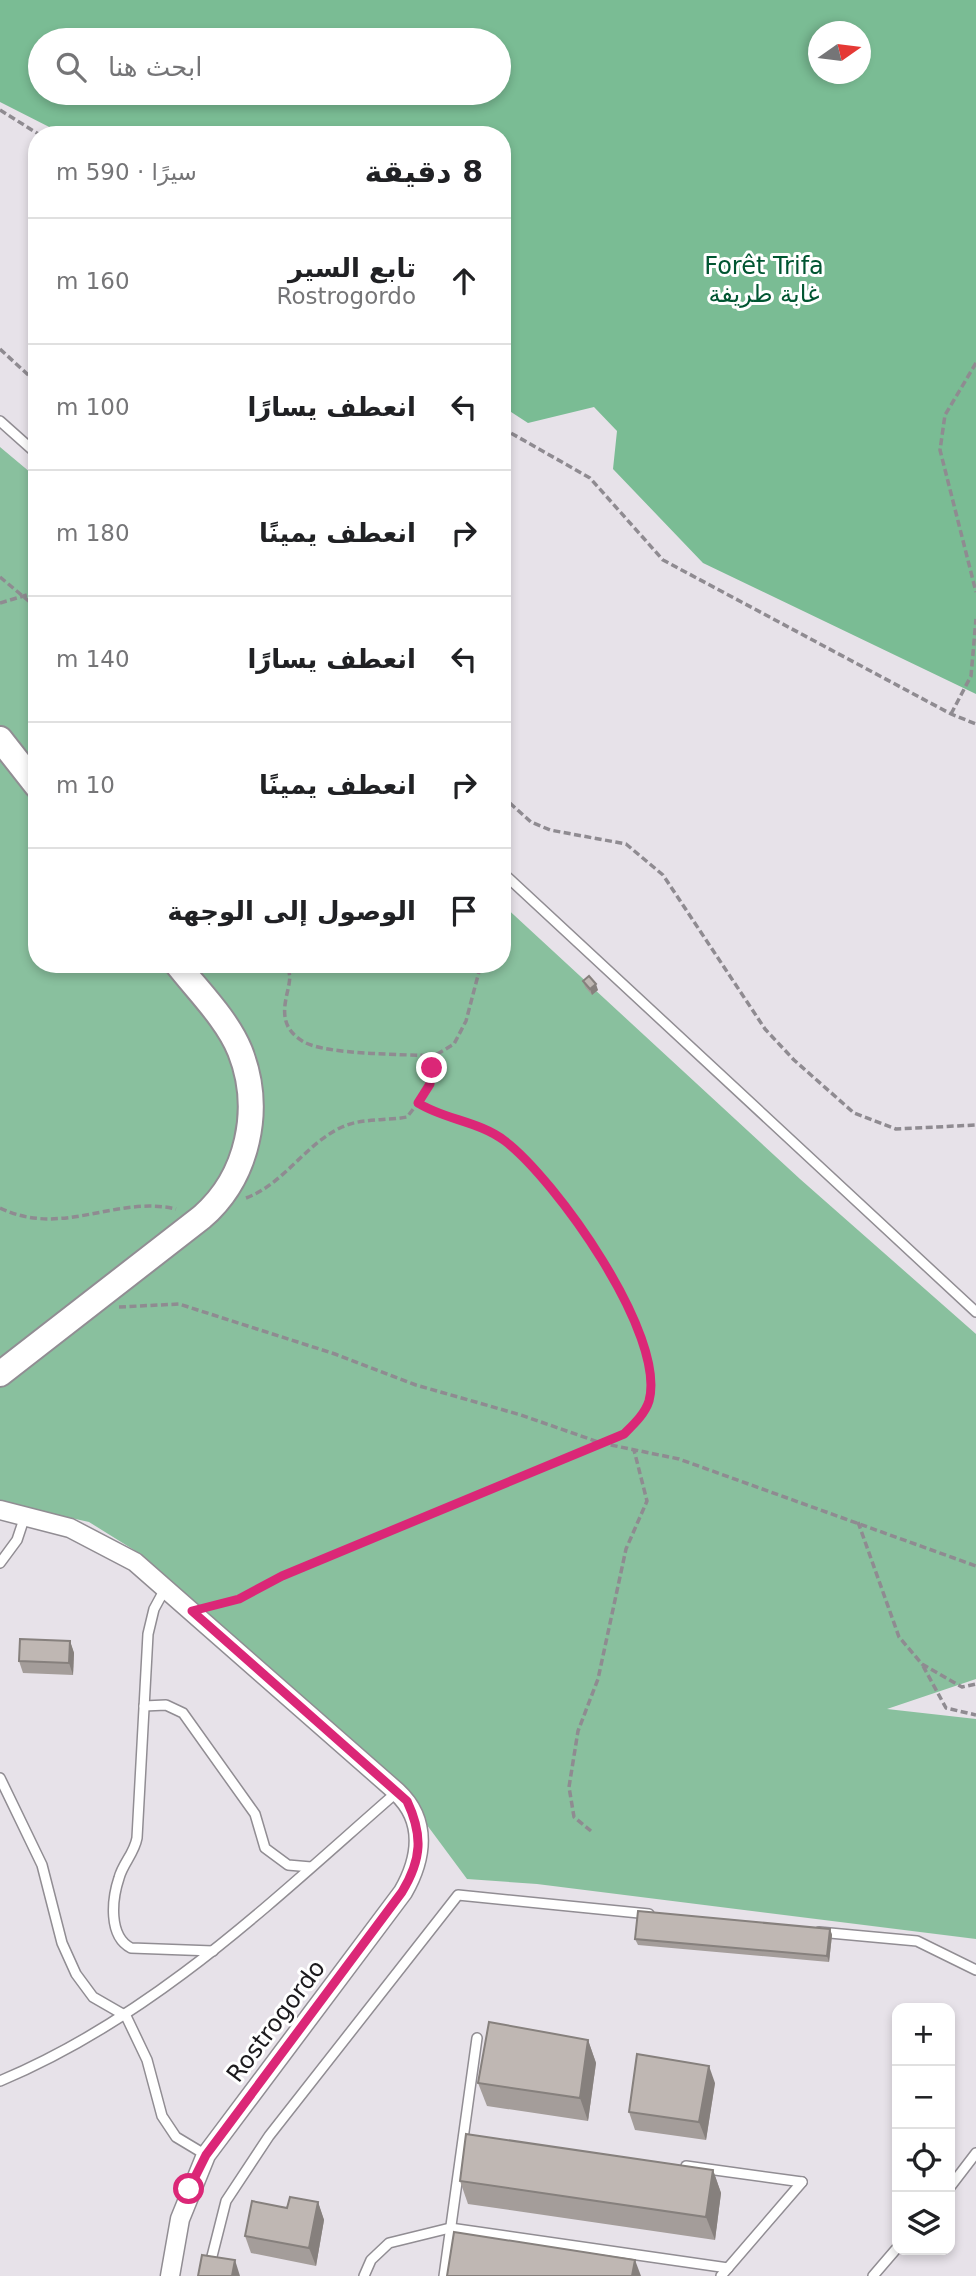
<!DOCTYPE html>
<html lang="ar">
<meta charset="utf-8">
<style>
body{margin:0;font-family:"DejaVu Sans","Noto Sans Arabic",sans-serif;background:#f2f2f2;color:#202124;direction:rtl}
.controls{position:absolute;right:21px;bottom:21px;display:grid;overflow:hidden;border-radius:14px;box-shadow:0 4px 10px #0003}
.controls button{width:63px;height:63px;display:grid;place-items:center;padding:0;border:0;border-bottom:2px solid #e0e0e0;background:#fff;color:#202124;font:35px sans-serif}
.compass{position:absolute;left:808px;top:21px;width:63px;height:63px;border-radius:50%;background:#fff;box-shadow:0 4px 10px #0003;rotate:76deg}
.stop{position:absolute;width:21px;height:21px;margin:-16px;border:5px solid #db2777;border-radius:50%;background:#fff}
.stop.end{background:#db2777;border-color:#fff;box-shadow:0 2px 7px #0008}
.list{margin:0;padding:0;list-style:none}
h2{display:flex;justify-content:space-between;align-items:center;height:91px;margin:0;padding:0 28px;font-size:30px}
h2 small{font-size:23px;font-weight:400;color:#757577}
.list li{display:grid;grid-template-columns:46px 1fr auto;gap:21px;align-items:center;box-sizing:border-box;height:126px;padding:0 28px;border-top:2px solid #e0e0e0}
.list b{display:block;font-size:26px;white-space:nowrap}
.list p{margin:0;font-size:23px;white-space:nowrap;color:#757577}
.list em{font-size:23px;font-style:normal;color:#757577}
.icon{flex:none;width:38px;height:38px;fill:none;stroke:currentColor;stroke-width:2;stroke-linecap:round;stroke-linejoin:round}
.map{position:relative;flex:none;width:976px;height:2276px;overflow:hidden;direction:ltr}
.search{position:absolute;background:#fff;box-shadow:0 4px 10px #0003;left:28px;top:28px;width:483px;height:77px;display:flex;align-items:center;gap:18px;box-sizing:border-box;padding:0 24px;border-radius:38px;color:#757577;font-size:26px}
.panel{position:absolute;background:#fff;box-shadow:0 4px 10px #0003;left:28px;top:126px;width:483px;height:847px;border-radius:28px;direction:rtl}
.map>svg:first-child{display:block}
</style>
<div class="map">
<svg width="976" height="2276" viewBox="0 0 976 2276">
<rect width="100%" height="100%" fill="#e7e2e9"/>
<path fill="#89c09e" d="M0,447L37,478V964H502V904L800,1179L976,1334V1679L887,1709L976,1719V1939L537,1884L467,1879L404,1794L142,1555L89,1522L0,1502Z"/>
<path fill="#7abc94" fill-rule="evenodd" d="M0,0H976V694L703,563L613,469L617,431L594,407L528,423L502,406V135H65L0,102ZM818,32H860V74H818ZM40,40H499V93H40Z"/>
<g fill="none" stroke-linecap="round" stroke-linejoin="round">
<defs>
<g id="lane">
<path d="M0,421L37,454"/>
<path d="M502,872L976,1312"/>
<path d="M0,1563L17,1540L25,1516"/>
<path d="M166,1587L154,1609L148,1634L137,1838C134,1854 123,1863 119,1878C112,1899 108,1936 131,1948L213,1951"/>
<path d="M144,1706L166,1705L183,1713L255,1814L265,1848L288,1865L311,1867"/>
<path d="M0,1778L42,1865L62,1943L76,1974L93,1997L126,2016L147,2060L162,2116L176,2137L206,2155"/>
<path d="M819,1932L917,1941L976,1970"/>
<path d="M0,2081C155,2016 272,1901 397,1792"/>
<path d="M686,2166L802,2182"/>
<path d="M950,2187L976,2153"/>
<path d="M207,2276L226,2201L269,2136L458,1895L649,1914"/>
<path d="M364,2276L371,2260L389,2243L450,2228L728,2268"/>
<path d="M444,2276L477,2038"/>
<path d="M721,2276L802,2182"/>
<path d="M873,2276L897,2248"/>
</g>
<path id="street" d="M0,1510L70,1528L135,1562L397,1792C428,1821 422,1859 403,1892L206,2155L180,2219L170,2276"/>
<g id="secondary">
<path d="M0,739L37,786"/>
<path d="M0,1374L202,1217C248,1177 263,1109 240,1051C227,1019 198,991 177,964"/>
</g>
</defs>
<use href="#lane" stroke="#918d93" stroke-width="12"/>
<use href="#street" stroke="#918d93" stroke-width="21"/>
<use href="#secondary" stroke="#918d93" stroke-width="28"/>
<g stroke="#8f8b91" stroke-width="3.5" stroke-dasharray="7 3.5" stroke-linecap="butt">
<path d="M0,110L40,135"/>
<path d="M0,349L37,383"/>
<path d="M976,363L945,415L940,450L976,592"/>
<path d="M502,428L590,478L663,560L951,714L976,724"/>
<path d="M0,577L37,608"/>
<path d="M0,603L37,592"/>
<path d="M951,714L971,676L976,619"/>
<path d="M502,796L531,822L550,830L626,844L663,875L765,1029L794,1060L854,1113L896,1129L976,1125"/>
<path d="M502,922L504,920"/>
<path d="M267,964C273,965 283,964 287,969C299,982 265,1020 304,1042C327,1055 404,1054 434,1056"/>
<path d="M246,1198C284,1184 305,1144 342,1127C361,1118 386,1121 407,1117L418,1103"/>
<path d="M0,1208C62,1238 115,1195 176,1209"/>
<path d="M119,1307L179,1304L335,1354L416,1385L521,1415L601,1443L679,1459L976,1566"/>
<path d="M858,1522L899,1637L922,1664L962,1687L976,1684"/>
<path d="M211,1606L239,1599L282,1576L624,1434C633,1425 645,1414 649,1401C667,1335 555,1179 505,1141C479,1121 445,1120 418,1103L430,1084L434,1056L454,1044L466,1021L481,964"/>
<path d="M923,1666L946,1708L976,1715"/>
<path d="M591,1831L574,1817L569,1787L578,1731L598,1679L626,1549L647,1501L634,1450"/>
</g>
<use href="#lane" stroke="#fff" stroke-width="9"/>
<use href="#street" stroke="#fff" stroke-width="18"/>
<use href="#secondary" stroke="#fff" stroke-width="24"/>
</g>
<g fill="#a49d9a">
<path d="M583,981L598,990L592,995L585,987Z"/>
<path d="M70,1641L74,1653L73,1675L23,1673L19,1661Z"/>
<path d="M830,1929L832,1935L829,1962L638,1945L635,1939Z"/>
<path d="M588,2040L596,2063L588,2121L487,2106L478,2083Z"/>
<path d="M715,2083L706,2140L635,2130L629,2112Z"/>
<path d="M713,2170L721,2193L715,2240L468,2204L460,2181Z"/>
<path d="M318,2202L324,2220L316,2266L251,2253L245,2236L287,2208Z"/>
</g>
<g fill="#86807d">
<path d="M596,984L598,990L592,995L590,989Z"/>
<path d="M70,1641L74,1653L73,1675L69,1663Z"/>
<path d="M830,1929L832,1935L829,1962L827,1956Z"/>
<path d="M588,2040L596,2063L588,2121L580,2098Z"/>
<path d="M709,2066L715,2083L706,2140L699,2122Z"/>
<path d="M713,2170L721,2193L715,2240L706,2217Z"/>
<path d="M318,2202L324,2220L316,2266L309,2248Z"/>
<path d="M235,2260L240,2276H232Z"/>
<path d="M635,2260L641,2276H632Z"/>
</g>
<g fill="#bfb7b3" stroke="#86807d" stroke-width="2">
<path d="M589,976L596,984L590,989L583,981Z"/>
<path d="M20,1639L70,1641L69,1663L19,1661Z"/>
<path d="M638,1911L830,1929L827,1956L635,1939Z"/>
<path d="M489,2022L588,2040L580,2098L478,2083Z"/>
<path d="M637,2054L709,2066L699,2122L629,2112Z"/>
<path d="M466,2134L713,2170L706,2217L460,2181Z"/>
<path d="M290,2197L318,2202L309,2248L245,2236L252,2201L287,2208Z"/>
<path d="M454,2232L635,2260L632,2276H447Z"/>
<path d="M202,2255L235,2260L232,2276H198Z"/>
</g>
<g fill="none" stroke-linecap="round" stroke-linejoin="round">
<path stroke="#db2777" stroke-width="9" d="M189,2189L206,2155L402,1892C422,1859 423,1835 407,1801L192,1611L239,1599L282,1576L624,1434C633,1425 645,1414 649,1401C667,1335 555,1179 505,1141C479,1121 445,1120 418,1103L430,1084L432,1068"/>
</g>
<g text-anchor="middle" stroke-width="6" stroke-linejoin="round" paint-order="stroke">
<g font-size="24" fill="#005531" stroke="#fff">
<text x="764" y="274">Forêt Trifa<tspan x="764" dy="28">غابة طريفة</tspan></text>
</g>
<g font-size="24" fill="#1b191c" stroke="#fff">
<text transform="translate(276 2021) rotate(-53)" y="8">Rostrogordo</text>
</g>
</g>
</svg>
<div class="controls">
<button>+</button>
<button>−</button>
<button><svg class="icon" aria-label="locate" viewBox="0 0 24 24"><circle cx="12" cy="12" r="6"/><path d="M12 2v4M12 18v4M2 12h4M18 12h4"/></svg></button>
<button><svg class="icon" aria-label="layers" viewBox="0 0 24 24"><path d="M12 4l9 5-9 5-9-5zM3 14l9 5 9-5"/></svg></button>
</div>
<svg class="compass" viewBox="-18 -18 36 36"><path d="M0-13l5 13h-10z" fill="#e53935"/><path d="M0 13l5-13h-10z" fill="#757577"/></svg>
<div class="stop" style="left:189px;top:2189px"></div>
<div class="stop end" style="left:432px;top:1068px"></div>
<div class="search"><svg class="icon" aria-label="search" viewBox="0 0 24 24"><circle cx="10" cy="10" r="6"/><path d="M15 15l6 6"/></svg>ابحث هنا</div>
<section class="panel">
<h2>8 دقيقة<small>سيرًا · 590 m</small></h2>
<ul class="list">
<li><svg class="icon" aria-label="ahead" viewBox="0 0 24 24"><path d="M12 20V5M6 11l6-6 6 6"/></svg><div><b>تابع السير</b><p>Rostrogordo</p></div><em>160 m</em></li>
<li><svg class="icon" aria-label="left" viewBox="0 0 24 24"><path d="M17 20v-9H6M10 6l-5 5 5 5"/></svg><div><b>انعطف يسارًا</b></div><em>100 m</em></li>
<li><svg class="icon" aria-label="right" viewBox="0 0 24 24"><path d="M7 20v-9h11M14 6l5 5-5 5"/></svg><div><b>انعطف يمينًا</b></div><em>180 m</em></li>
<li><svg class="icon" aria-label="left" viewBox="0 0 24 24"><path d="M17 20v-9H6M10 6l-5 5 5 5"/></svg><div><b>انعطف يسارًا</b></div><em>140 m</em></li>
<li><svg class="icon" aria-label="right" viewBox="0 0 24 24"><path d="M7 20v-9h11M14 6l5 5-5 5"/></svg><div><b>انعطف يمينًا</b></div><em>10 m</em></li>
<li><svg class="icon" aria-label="arrive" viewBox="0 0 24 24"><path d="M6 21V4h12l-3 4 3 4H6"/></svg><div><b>الوصول إلى الوجهة</b></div></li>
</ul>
</section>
</div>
